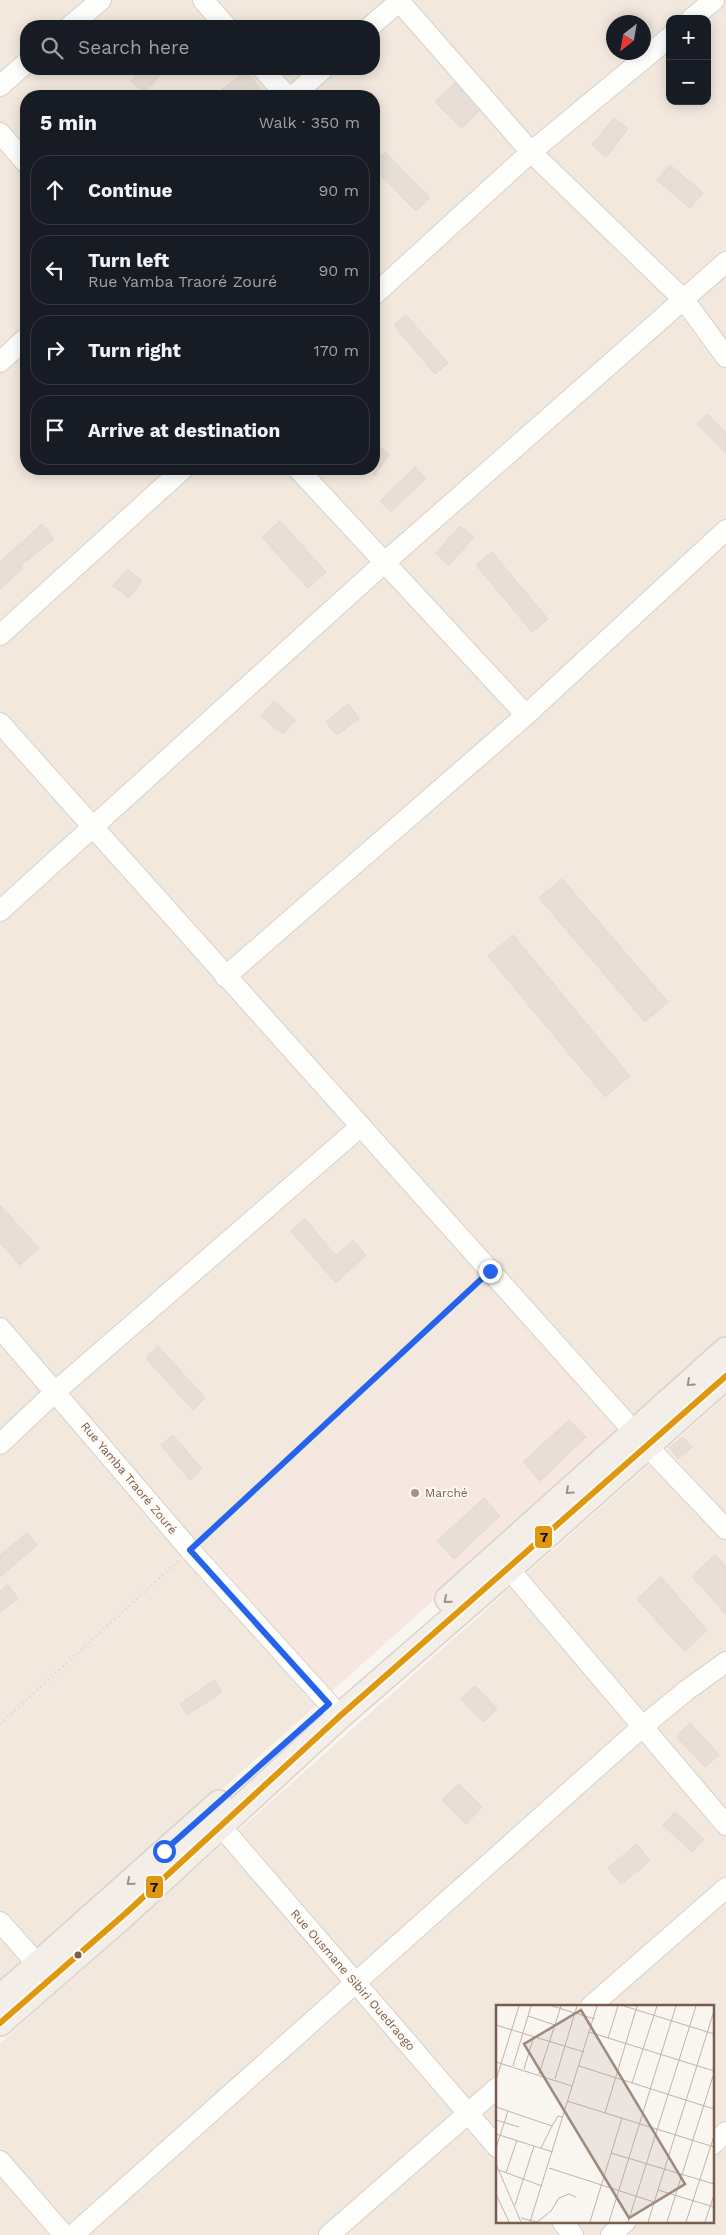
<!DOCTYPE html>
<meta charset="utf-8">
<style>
body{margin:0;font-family:"Work Sans",sans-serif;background:#20242c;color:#f1f3f6}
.controls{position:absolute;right:15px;top:15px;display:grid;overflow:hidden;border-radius:10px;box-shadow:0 2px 12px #0003}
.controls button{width:45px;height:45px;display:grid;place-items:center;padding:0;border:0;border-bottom:1px solid #363941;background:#171b24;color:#f1f3f6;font:25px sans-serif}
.compass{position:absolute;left:606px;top:15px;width:45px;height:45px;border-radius:50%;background:#171b24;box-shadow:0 2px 12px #0003;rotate:211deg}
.stop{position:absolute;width:15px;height:15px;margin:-11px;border:4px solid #2563eb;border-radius:50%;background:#fff}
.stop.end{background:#2563eb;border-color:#fff;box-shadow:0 1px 5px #0008}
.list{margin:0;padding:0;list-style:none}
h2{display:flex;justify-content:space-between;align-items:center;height:65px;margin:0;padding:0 20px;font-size:21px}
h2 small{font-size:16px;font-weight:400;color:#9ea1a6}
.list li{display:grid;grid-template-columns:32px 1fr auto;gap:15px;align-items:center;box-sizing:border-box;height:70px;margin:0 10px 10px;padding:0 10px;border:1px solid #363941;border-radius:20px}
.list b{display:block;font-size:19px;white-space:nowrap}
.list p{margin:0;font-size:16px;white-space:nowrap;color:#9ea1a6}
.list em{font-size:16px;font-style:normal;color:#9ea1a6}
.icon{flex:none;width:28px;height:28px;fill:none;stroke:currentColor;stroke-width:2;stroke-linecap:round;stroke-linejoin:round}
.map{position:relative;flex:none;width:726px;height:2235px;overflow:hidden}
.search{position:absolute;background:#171b24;box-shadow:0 2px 12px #0003;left:20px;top:20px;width:360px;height:55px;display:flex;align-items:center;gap:12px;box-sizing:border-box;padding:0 18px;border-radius:20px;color:#9ea1a6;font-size:19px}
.panel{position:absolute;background:#171b24;box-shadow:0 2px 12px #0003;left:20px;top:90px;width:360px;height:385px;border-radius:20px}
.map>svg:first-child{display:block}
</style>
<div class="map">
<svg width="726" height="2235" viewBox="0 0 726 2235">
<rect width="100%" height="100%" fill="#f9f5f0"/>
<g fill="#f2e8de" fill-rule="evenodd">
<path d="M0,0H726V1340L619,1434L492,1300L207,1551L331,1692L0,1988ZM670,19H707V101H670ZM614,22H644V52H614ZM26,26H374V69H26ZM26,96H374V469H26Z"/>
<path d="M726,1396V2235H0V2043ZM497,2006H712V2221H497Z"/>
</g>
<path fill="#f6e8e1" d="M492,1299L619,1434L331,1692L207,1551Z"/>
<g fill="#e6ded7" stroke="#e2d8d2">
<path d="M142,69H166L144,93L131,81Z"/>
<path d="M246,71L262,91L255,96H214Z"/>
<path d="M455,83L479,111L462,128L435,102Z"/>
<path d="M614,118L628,129L606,157L592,145Z"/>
<path d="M385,152L430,198L416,211L374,168V163Z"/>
<path d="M670,165L703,193L690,208L657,180Z"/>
<path d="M406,315L448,363L435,374L394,325Z"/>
<path d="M707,414L726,433V453L697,424Z"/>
<path d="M374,443L389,454L374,476Z"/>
<path d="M415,467L426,478L391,512L380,501Z"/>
<path d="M280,521L326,572L308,588L262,537Z"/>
<path d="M42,524L54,539L20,566L23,568L0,589V562Z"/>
<path d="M460,526L474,537L449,565L436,553Z"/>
<path d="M492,552L548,619L532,632L476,565Z"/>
<path d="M127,569L142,581L129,598L113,586Z"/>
<path d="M274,701L295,720L283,734L261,716Z"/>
<path d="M348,704L359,718L337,735L326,722Z"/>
<path d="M562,879L668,1002L645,1022L539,898Z"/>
<path d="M513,935L630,1076L605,1097L488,956Z"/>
<path d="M0,1205L39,1248L20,1265L0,1243Z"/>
<path d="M305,1219L336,1256L353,1240L366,1255L336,1283L291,1231Z"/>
<path d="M158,1346L205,1398L193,1410L146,1358Z"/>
<path d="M569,1420L586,1437L540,1481L523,1462Z"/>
<path d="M173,1435L202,1469L190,1480L161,1445Z"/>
<path d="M683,1437L692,1447L678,1459L669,1447Z"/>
<path d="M484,1498L500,1516L454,1559L437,1541Z"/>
<path d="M27,1533L37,1545L0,1577V1555Z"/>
<path d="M715,1555L726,1567V1614L692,1576Z"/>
<path d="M661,1577L707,1630L685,1652L637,1599Z"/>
<path d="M8,1585L18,1599L0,1612V1591Z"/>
<path d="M214,1680L222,1692L187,1715L180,1704Z"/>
<path d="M475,1686L497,1709L483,1722L461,1699Z"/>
<path d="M690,1723L719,1755L705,1767L676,1736Z"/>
<path d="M459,1784L482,1807L466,1824L442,1800Z"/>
<path d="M675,1812L704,1839L692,1852L663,1825Z"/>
<path d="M637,1844L650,1861L621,1884L608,1868Z"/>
</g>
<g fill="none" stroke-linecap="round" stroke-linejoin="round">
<defs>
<g id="minor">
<path d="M203,0L226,26"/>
<path d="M399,1L531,152L684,300L726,357"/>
<path d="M691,19L714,0"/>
<path d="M70,26L101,0"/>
<path d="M371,26L401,0"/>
<path d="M263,69L287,96"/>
<path d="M0,86L26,63"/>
<path d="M293,96L323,69"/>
<path d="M0,133L26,163"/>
<path d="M374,295L531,152L670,37"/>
<path d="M0,362L26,338"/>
<path d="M298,469L526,715"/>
<path d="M0,635L183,469"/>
<path d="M0,723L646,1445L726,1529"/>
<path d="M0,911L384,563L726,262"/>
<path d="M225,977L526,715L726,530"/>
<path d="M0,1328L190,1550L340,1716"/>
<path d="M0,1444L56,1391L361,1126"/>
<path d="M509,1569L726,1825"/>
<path d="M212,1816L497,2147"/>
<path d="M0,1922L48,1976"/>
<path d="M591,2006L726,1888"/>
<path d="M712,2145L726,2132"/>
<path d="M0,2161L64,2235"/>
<path d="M562,2221L573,2235"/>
<path d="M73,2235L642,1727L687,1690L726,1662"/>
<path d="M329,2235L497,2088"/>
<path d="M611,2235L626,2221"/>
</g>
<g id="major">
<path d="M448,1599L726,1350"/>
<path d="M0,1998L219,1803"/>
<path d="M0,2023L126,1913L340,1716L509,1569L726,1376"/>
</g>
</defs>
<use href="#minor" stroke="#d7d1cb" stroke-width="22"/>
<use href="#major" stroke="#dad1cc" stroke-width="28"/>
<g stroke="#dcd5d0" stroke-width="3" stroke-dasharray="1 4" stroke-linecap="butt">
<path d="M201,1539L478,1281"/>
<path d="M0,1724L178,1561"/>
</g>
<use href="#minor" stroke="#fefefd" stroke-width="20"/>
<use href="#major" stroke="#f3eee8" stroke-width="25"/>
<defs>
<path id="bus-1" d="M0,2023L126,1913L340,1716L726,1376"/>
</defs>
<use href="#bus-1" stroke="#fffaf3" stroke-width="10"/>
<use href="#bus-1" stroke="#de970f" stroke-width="6"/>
</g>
<defs><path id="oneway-chevron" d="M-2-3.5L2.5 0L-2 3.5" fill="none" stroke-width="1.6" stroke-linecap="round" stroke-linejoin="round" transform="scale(1.25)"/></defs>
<g stroke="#a48f83">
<use href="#oneway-chevron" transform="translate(690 1383) rotate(138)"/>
<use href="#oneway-chevron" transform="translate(569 1491) rotate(138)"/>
<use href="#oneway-chevron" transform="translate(447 1600) rotate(139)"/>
<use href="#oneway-chevron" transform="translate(130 1882) rotate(139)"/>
</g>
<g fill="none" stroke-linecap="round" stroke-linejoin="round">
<path stroke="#2563eb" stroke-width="6" d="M164,1851L329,1704L190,1550L490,1271"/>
</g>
<circle fill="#a69286" stroke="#fffaf3" stroke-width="2" cx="415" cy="1493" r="5"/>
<circle fill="#7a5c4d" stroke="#fffaf3" stroke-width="2" cx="78" cy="1955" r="4.5"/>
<g text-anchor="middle" stroke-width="4" stroke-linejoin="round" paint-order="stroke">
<g font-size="12" fill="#7a5c4d" stroke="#fffaf3">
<text transform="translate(129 1478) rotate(50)" y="4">Rue Yamba Traoré Zouré</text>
<text transform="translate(353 1980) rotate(49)" y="4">Rue Ousmane Sibiri Ouedraogo</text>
</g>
<g font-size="12" fill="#7a5c4d" stroke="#fffaf3" text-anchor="start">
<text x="425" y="1497">Marché</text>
</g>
</g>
<g transform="translate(496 2005)">
<rect width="218" height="218" fill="#f9f5f0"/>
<path fill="none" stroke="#c2b3aa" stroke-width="1" d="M56,1L99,14M128,1L218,29M32,11L59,20M0,20L88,47M93,27L218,66M112,33L122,1M0,57L76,81M17,61L35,1M83,61L218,104M28,64L38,31M43,69L65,1M59,74L81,1M0,75L23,1M136,78L161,1M71,96L218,142M0,102L56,121L62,111L67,112M109,108L141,1M0,115L23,122M0,129L57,147M0,143L12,106M45,143L56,121M115,148L218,179M0,159L25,217M53,163L158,197M3,165L46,181M10,168L21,135M162,185L218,202M0,189L13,217M19,200L38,141M25,213L41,217M34,217L101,1M41,217L55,206L63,193L73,189L80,192M94,217L126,113M113,217L180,1M132,217L200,1M152,217L218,6M171,217L218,68M190,217L218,131M209,217L218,190"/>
<path fill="#9f8a7d" fill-opacity="0.15" stroke="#9f8a7d" stroke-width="2.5" d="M85,5L189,179L133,213L28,39Z"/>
<rect width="218" height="218" fill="none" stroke="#7a5c4d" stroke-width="2.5"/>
</g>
<g stroke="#fffaf3" stroke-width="2">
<rect x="534" y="1525" width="19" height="24" rx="5" fill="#de970f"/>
<rect x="145" y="1875" width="19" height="24" rx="5" fill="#de970f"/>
</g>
<g font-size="14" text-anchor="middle" font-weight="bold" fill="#111">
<text x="544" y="1542">7</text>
<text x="154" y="1892">7</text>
</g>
</svg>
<div class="controls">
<button>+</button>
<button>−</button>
</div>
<svg class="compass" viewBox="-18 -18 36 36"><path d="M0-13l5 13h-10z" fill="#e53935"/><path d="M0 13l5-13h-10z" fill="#9ea1a6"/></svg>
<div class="stop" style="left:164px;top:1851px"></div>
<div class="stop end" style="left:490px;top:1271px"></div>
<div class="search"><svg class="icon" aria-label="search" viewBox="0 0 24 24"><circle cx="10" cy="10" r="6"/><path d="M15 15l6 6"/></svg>Search here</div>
<section class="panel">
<h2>5 min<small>Walk · 350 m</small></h2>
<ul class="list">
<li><svg class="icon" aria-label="ahead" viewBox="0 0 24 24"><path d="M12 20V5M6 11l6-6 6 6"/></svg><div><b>Continue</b></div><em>90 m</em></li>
<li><svg class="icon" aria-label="left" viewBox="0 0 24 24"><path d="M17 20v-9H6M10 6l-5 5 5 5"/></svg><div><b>Turn left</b><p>Rue Yamba Traoré Zouré</p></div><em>90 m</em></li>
<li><svg class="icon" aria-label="right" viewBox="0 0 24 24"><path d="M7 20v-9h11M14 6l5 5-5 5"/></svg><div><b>Turn right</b></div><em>170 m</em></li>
<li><svg class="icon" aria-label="arrive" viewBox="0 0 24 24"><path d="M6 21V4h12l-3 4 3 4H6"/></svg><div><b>Arrive at destination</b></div></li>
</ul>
</section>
</div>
